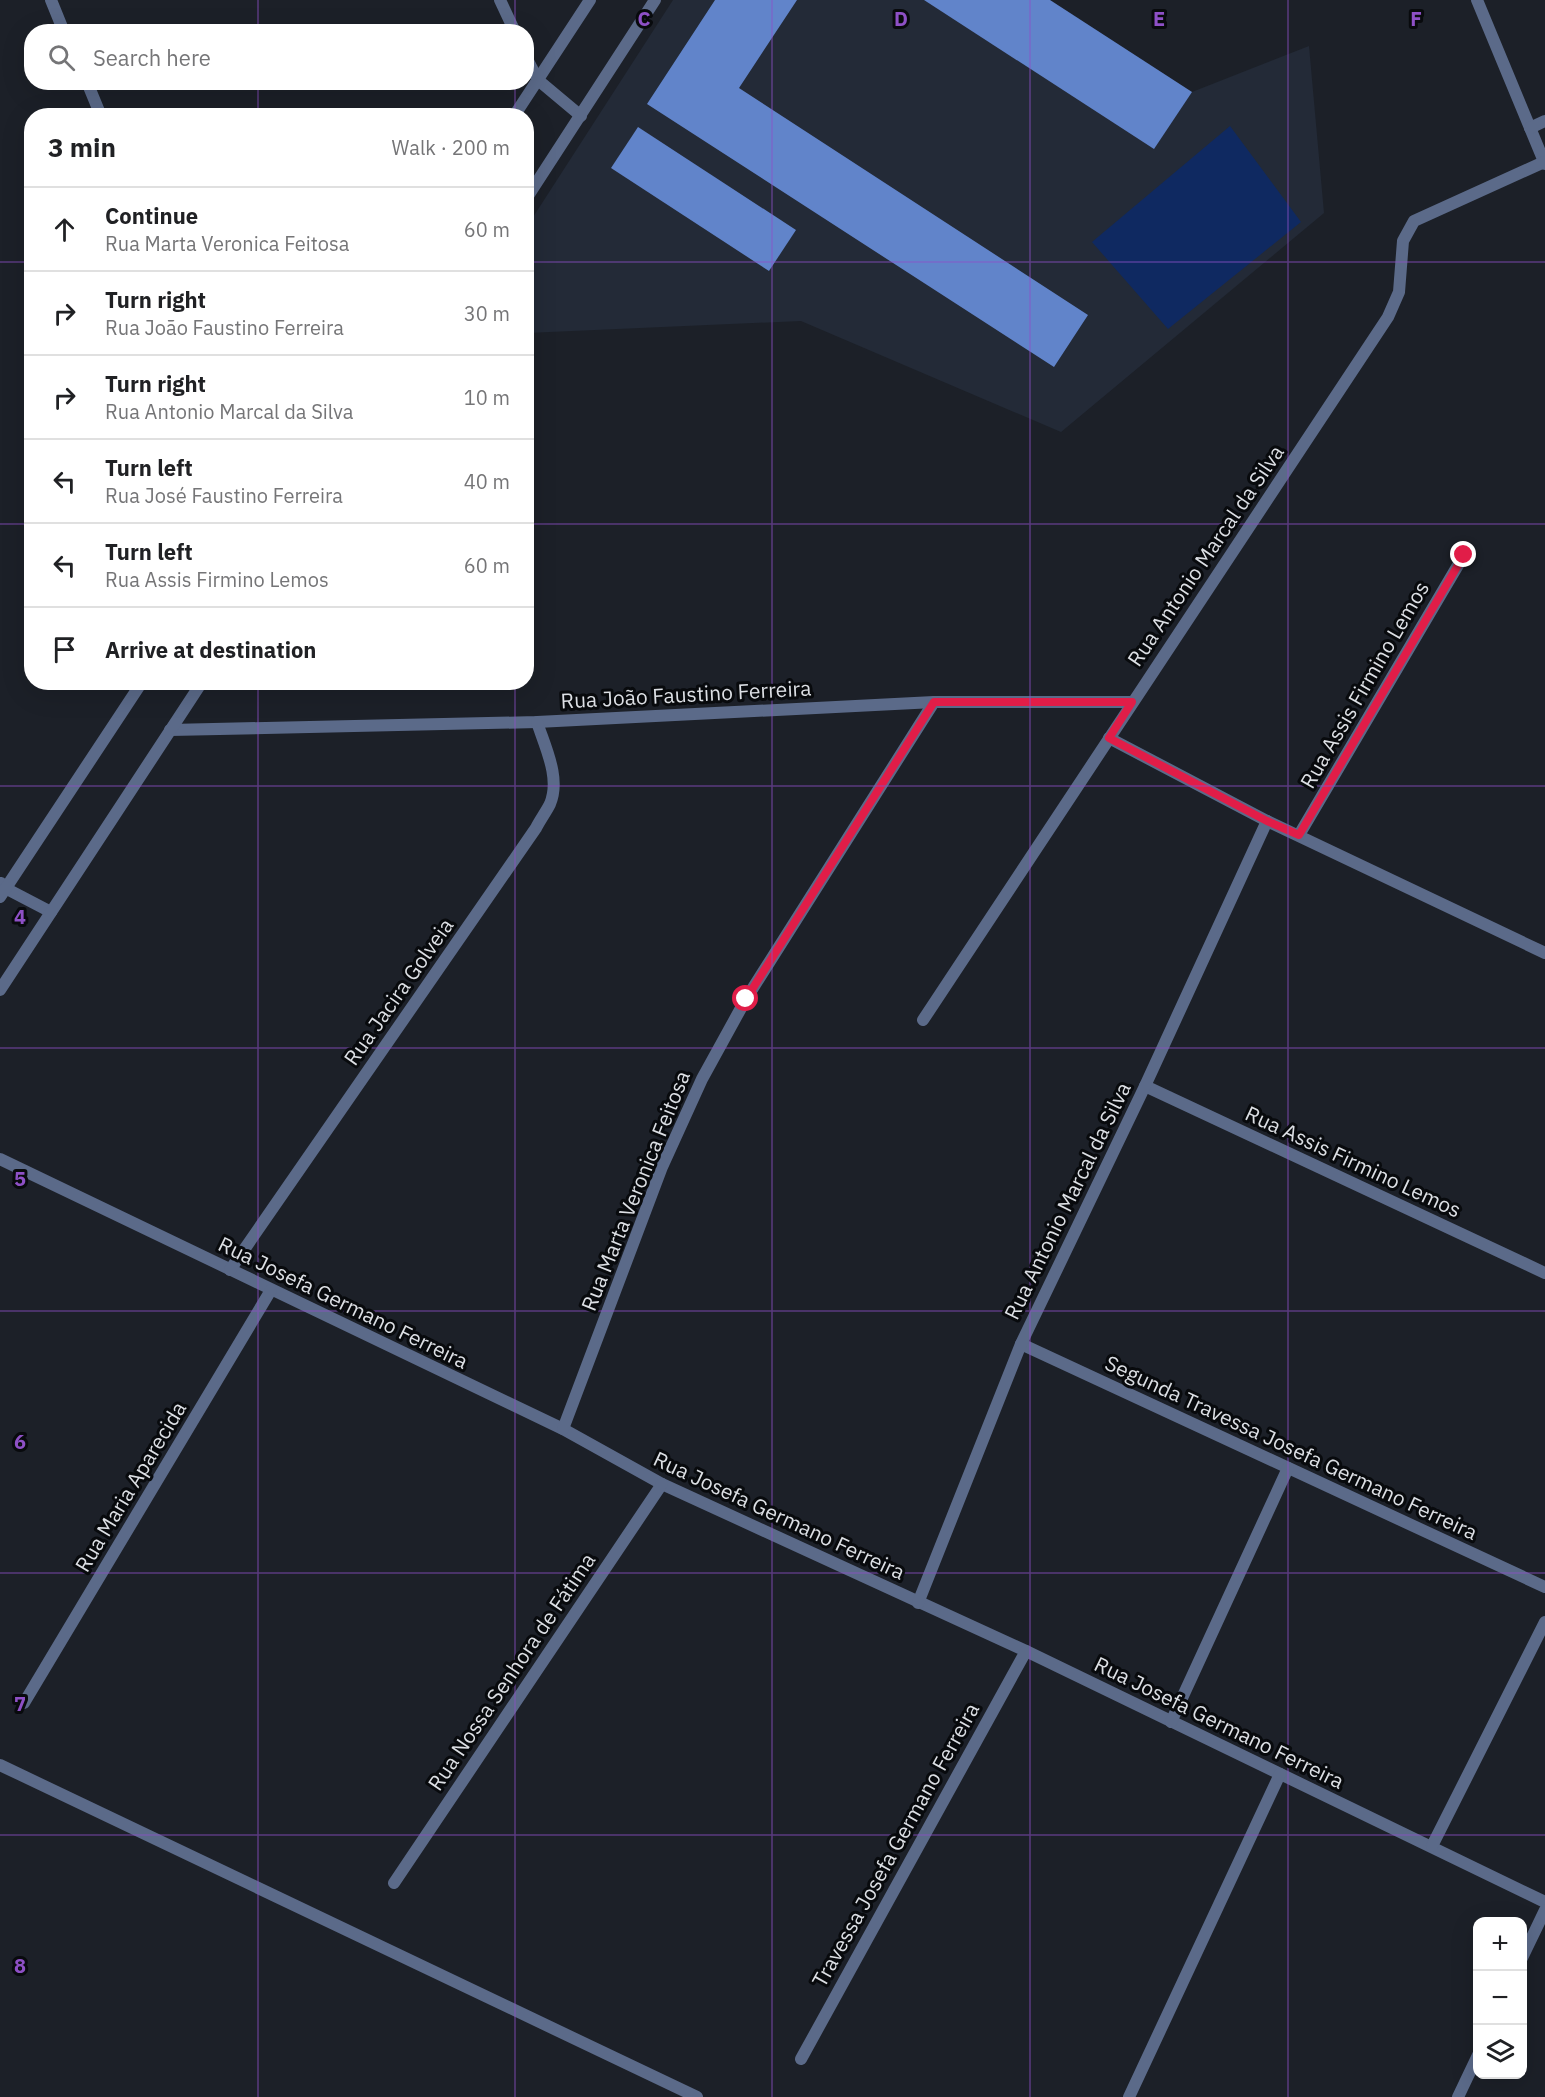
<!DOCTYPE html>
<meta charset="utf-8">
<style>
body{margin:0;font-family:"IBM Plex Sans",sans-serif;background:#f6f6f6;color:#202124}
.controls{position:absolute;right:18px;bottom:18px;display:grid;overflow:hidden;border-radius:12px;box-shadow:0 6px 24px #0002}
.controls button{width:54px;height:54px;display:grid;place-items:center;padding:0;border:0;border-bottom:2px solid #e0e0e0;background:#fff;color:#202124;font:30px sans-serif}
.stop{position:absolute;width:18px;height:18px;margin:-14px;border:4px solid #e11d48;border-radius:50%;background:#fff}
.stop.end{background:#e11d48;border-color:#fff;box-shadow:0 2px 6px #0008}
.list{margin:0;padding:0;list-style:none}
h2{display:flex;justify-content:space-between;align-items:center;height:78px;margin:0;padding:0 24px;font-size:26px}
h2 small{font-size:20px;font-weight:400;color:#757577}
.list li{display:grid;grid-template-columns:39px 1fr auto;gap:18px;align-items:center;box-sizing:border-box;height:84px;padding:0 24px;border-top:2px solid #e0e0e0}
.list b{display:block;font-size:22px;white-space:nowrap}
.list p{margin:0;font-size:20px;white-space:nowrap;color:#757577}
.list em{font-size:20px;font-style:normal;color:#757577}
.icon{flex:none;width:33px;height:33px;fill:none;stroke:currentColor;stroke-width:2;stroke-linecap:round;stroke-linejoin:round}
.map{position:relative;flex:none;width:1545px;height:2097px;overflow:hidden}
.search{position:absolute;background:#fff;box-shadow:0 6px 24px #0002;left:24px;top:24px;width:510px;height:66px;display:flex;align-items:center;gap:15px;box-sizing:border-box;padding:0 21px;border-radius:24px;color:#757577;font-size:22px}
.panel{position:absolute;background:#fff;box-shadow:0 6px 24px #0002;left:24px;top:108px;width:510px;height:582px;border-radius:24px}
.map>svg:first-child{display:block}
</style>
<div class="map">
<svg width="1545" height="2097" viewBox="0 0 1545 2097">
<rect width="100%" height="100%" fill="#1c2028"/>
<path fill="#232a37" d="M673,0H1050L1192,92L1309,46L1324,213L1061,432L801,321L527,333L526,228Z"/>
<path fill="#0f2961" d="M1230,126L1301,222L1168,329L1092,242Z"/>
<g fill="#6184ca">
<path d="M715,0H797L739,88L1088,315L1054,367L647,104Z"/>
<path d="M924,0H1050L1192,92L1154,149Z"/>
<path d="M638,127L796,230L769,271L611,168Z"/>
</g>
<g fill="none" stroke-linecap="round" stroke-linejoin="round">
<g stroke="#5b6a89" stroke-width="12">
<path d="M51,0L64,32"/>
<path d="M500,0L515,32"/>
<path d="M1477,0L1545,164"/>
<path d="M526,57L538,80L581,116"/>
<path d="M87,82L101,116"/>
<path d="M514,116L590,0"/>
<path d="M1530,128L1545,121"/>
<path d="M526,199L655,0"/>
<path d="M170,730L537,722L934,702H1132"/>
<path d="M1109,738L1267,821L1545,953"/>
<path d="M1299,835L1464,555"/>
<path d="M1,883L5,888L51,912"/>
<path d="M0,897L142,682"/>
<path d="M0,990L202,682"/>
<path d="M923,1020L1388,317L1399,292L1403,241L1414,221L1544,162"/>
<path d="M1145,1086L1545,1273"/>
<path d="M0,1159L563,1429L662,1484L1026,1651L1545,1902"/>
<path d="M230,1270L536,828C540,820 546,812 550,804C561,778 545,747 537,722"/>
<path d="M1021,1344L1545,1587"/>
<path d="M563,1429L662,1167L702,1079L746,999L934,702"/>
<path d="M918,1603L1021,1344L1145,1086L1267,821"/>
<path d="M24,1703L271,1290"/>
<path d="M1171,1722L1288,1468"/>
<path d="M0,1765L697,2097"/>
<path d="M1432,1846L1545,1622"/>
<path d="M394,1883L662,1484"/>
<path d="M1522,1958L1545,1910"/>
<path d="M801,2059L1026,1651"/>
<path d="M1129,2097L1280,1774"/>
<path d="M1458,2097L1478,2055"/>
</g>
</g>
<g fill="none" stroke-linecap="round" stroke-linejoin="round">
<path stroke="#e11d48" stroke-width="8" d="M746,999L934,702H1132L1109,738L1267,821L1299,835L1464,555"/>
</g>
<path fill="none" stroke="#8e50c6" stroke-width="1.5" stroke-opacity="0.55" d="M258,0V32M515,0V32M772,0V2097M1030,0V2097M1288,0V2097M258,82V116M515,82V116M0,262H32M526,262H1545M0,524H32M526,524H1545M258,682V2097M515,682V2097M0,786H1545M0,1048H1545M0,1311H1545M0,1573H1545M0,1835H1545"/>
<g text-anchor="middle" stroke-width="6" stroke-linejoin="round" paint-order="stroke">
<g font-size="21" fill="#dcdfe4" stroke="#080a0d">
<text transform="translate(1206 556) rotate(-56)" y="7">Rua Antonio Marcal da Silva</text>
<text transform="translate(1365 685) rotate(-60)" y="7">Rua Assis Firmino Lemos</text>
<text transform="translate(686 695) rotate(-3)" y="7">Rua João Faustino Ferreira</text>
<text transform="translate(399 992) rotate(-55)" y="7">Rua Jacira Golveia</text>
<text transform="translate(1353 1162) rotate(25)" y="7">Rua Assis Firmino Lemos</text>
<text transform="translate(636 1191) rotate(-68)" y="7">Rua Marta Veronica Feitosa</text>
<text transform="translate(1068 1201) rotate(-64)" y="7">Rua Antonio Marcal da Silva</text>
<text transform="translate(343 1303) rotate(26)" y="7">Rua Josefa Germano Ferreira</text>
<text transform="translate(1291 1448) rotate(25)" y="7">Segunda Travessa Josefa Germano Ferreira</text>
<text transform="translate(131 1487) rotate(-59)" y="7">Rua Maria Aparecida</text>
<text transform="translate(779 1516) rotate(25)" y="7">Rua Josefa Germano Ferreira</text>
<text transform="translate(512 1672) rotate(-56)" y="7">Rua Nossa Senhora de Fátima</text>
<text transform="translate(1219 1723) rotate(26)" y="7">Rua Josefa Germano Ferreira</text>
<text transform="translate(896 1845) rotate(-61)" y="7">Travessa Josefa Germano Ferreira</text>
</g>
</g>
<g font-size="20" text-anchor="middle" font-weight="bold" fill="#8e50c6" stroke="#080a0d" stroke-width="6" stroke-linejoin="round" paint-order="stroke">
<text x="644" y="26">C</text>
<text x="901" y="26">D</text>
<text x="1159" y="26">E</text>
<text x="1416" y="26">F</text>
<text x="20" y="924">4</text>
<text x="20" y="1186">5</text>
<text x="20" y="1449">6</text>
<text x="20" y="1711">7</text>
<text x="20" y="1973">8</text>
</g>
</svg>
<div class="controls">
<button>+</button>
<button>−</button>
<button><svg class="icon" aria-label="layers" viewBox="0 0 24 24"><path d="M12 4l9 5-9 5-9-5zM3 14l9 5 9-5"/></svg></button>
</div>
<div class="stop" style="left:746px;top:999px"></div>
<div class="stop end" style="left:1464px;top:555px"></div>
<div class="search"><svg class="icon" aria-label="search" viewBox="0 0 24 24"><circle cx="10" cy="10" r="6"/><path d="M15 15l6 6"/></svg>Search here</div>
<section class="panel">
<h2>3 min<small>Walk · 200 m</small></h2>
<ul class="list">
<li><svg class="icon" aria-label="ahead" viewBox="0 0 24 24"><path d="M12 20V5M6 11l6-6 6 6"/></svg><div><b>Continue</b><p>Rua Marta Veronica Feitosa</p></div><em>60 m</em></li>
<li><svg class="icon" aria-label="right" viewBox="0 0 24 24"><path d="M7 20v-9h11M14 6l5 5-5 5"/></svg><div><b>Turn right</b><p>Rua João Faustino Ferreira</p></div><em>30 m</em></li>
<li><svg class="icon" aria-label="right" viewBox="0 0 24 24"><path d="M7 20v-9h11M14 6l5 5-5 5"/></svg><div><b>Turn right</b><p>Rua Antonio Marcal da Silva</p></div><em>10 m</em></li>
<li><svg class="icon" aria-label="left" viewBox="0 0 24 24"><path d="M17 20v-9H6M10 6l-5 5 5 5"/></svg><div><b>Turn left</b><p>Rua José Faustino Ferreira</p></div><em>40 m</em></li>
<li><svg class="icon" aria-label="left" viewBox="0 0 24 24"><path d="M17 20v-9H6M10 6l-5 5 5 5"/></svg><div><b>Turn left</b><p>Rua Assis Firmino Lemos</p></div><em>60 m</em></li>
<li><svg class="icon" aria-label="arrive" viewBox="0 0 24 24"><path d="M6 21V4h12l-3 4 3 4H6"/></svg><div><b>Arrive at destination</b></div></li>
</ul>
</section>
</div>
